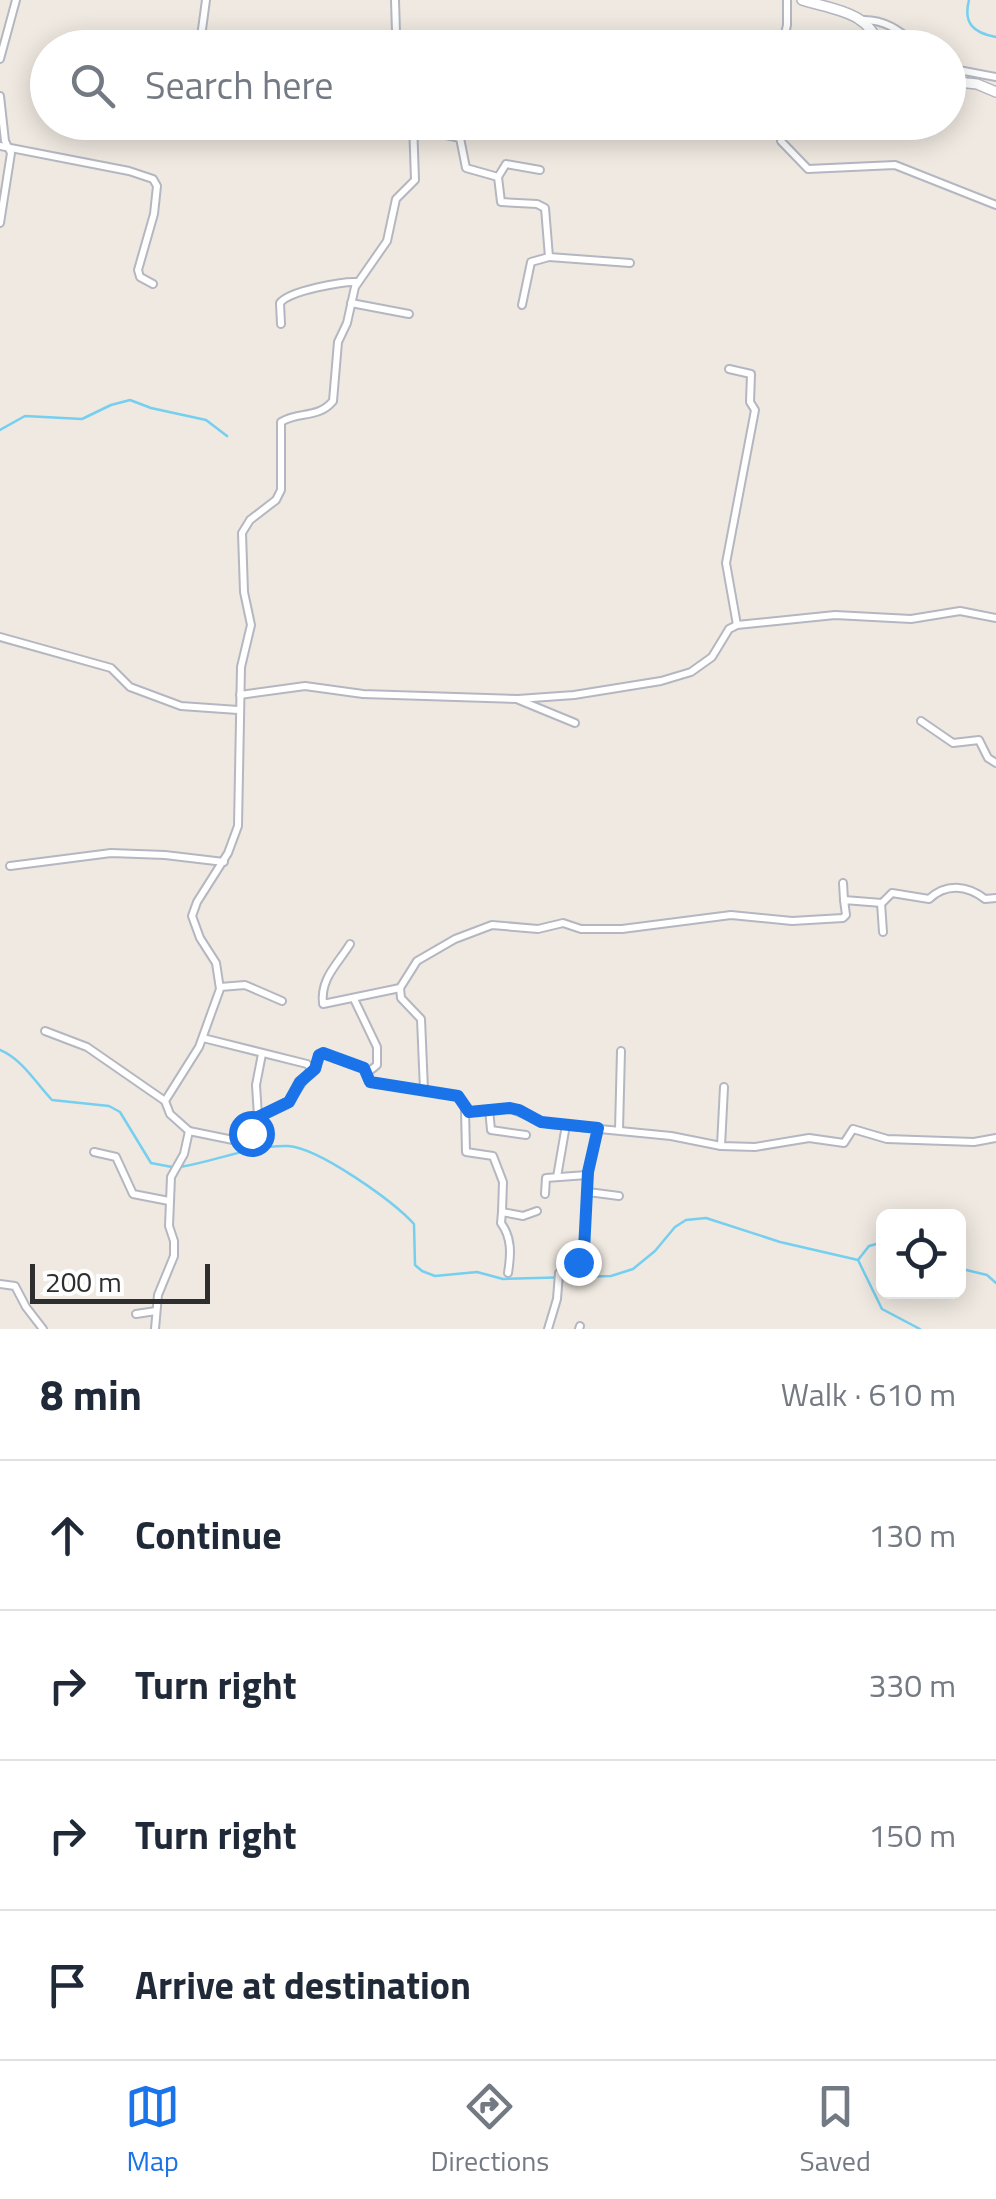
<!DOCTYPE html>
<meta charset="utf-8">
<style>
body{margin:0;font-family:"Titillium Web",sans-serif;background:#f6f6f7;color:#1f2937}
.controls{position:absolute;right:30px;bottom:30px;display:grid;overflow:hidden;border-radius:15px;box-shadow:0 5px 25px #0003}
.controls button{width:90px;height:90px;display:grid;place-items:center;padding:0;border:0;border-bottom:2px solid #e0e1e3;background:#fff;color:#1f2937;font:50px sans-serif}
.scale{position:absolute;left:30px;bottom:25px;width:180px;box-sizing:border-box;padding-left:10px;border:5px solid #2e2e2e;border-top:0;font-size:28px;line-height:35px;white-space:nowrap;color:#2e2e2e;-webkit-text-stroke:8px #fff;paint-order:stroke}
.stop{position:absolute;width:30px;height:30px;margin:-22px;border:8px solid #1a73e8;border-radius:50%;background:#fff}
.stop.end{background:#1a73e8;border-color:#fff;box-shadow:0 2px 10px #0008}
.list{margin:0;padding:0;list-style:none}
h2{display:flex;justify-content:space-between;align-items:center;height:130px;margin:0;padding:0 40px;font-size:42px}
h2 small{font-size:32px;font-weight:400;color:#747a83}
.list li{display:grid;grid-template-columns:65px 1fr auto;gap:30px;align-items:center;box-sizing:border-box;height:150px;padding:0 40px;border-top:2px solid #e0e1e3}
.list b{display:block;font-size:38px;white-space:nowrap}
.list em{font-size:32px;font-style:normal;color:#747a83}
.icon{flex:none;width:55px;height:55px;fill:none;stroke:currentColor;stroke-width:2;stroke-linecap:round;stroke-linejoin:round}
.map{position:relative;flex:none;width:996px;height:1329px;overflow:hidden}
.search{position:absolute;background:#fff;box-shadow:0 5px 25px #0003;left:30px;right:30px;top:30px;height:110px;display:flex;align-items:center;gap:25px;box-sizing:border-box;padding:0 35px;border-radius:55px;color:#747a83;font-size:38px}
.sheet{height:730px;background:#fff}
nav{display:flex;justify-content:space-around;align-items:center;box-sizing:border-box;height:140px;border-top:2px solid #e0e1e3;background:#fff;font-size:28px;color:#747a83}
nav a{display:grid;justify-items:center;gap:5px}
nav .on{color:#1a73e8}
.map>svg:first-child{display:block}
</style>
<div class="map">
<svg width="996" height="1329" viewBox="0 0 996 1329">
<rect width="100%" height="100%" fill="#efe9e1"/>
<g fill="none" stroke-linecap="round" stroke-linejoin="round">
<g stroke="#75cff0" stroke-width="2.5">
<path d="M969,0C963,23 973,33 996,37"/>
<path d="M0,430L25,416L82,419L111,405L130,400L151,408L206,420L227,436"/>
<path d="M0,1050C23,1060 35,1082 52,1100L109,1106L120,1112L151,1163L172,1167"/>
<path d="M180,1167C217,1161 251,1145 288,1146C319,1148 393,1201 414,1224L415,1265L422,1271L435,1276L477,1272L503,1279L611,1276L633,1269L655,1251L675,1227L686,1220L706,1218L780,1242L858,1260L882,1309L920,1329"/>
<path d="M858,1260L869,1246L884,1242"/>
<path d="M958,1268L987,1275L996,1283"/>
</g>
<defs>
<g id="minor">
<path d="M395,0L396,32L401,48"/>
<path d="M862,20C887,19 902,33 921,48"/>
<path d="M200,44L206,0"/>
<path d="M782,48L787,25V0"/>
<path d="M0,59L16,0"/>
<path d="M948,68L996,77"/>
<path d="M0,96L5,141L11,153L0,223"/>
<path d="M785,122L781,141L808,169L895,165L996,205"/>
<path d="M365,127L374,130L413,128L460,138L466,168L498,177L501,202L537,204L545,208L549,257L630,263"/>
<path d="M0,146L129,171L153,179L157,186L154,214L138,270L140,277L153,284"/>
<path d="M498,177L506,164L540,170"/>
<path d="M351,303L409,314"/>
<path d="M522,305L531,262L549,257"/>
<path d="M281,324L280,303C289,291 342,281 358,282"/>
<path d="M729,369L751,374L750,402L755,410L726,563L737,625"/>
<path d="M0,637L111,668L130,687L181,706L238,710"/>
<path d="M240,695L305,686L363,694L518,699L574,695L661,681L691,672L712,657L729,629L737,625L835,615L911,619L960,611L996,618"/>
<path d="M519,700L575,723"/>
<path d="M921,721L953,743L979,740L988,758L996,763"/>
<path d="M10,866L111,853L165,855L224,862"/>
<path d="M843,883L844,900"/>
<path d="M881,903L883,932"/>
<path d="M350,944C338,964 320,978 323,1004L400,988"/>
<path d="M220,987L245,985L282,1001"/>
<path d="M354,999L377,1047V1065L367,1073"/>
<path d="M45,1031L87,1047L165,1101"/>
<path d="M203,1038L307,1064L313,1071"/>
<path d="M424,1090L421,1019L401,998L400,988L417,961L455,939L492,925L538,929L563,923L581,929H622L731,915L792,921L843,918L846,915L844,900L882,903L892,893L929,899C946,883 967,885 985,899L996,898"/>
<path d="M489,1109L491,1130L526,1135"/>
<path d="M465,1110L466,1152L493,1156L503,1182L502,1212"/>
<path d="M258,1116L256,1085L262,1054"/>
<path d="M619,1130L621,1051"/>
<path d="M189,1131L238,1141L247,1139L258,1117L289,1101L323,1053L364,1068L371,1082L457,1096L469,1112L509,1108L549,1124L671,1136L721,1146L755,1147L809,1138L844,1143L853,1129L887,1139L974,1142L996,1138"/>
<path d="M721,1146L724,1087"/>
<path d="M94,1152L116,1157L133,1194L169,1201"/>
<path d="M557,1177L566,1125"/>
<path d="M588,1192L619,1196"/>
<path d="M545,1194L546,1178L587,1175"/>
<path d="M508,1273C511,1254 512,1238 501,1223L502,1212L523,1216L537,1211"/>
<path d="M0,1284L15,1286L26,1307L43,1329"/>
<path d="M136,1314L156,1311"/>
<path d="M155,1329L158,1295L174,1256V1241L169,1226L171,1177L184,1154L189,1131L170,1114L165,1101L199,1047L220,989L216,963L200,938L192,916L197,902L228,853L238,826L241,667L251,625L244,592L242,533L250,520L276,500L281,490V422C298,411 318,419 333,401L338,342L347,323L355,287L387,241L396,199L415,180L413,122"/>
<path d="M548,1329L557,1299L559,1273L578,1262L584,1250L588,1172L598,1128"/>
<path d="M579,1329L580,1326"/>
</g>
<g id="tertiary">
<path d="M802,0C835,10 869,11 880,48"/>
<path d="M948,81L977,84L996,92"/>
</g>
</defs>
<use href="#minor" stroke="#b4b7c1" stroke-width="10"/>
<use href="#tertiary" stroke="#b4b7c1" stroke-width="12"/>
<use href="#minor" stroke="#fff" stroke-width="6"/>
<use href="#tertiary" stroke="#fff" stroke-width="9"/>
</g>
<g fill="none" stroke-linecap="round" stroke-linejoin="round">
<path stroke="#1a73e8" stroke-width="12" d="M251,1133L258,1117L289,1102L300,1082L315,1069L319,1055L323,1053L364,1068L370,1082L458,1096L469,1112L510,1108L519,1110L541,1122L598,1128L588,1172L584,1250L578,1262"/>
</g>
</svg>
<div class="controls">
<button><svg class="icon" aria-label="locate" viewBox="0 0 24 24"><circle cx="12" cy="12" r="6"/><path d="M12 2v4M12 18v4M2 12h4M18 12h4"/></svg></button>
</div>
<div class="scale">200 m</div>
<div class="stop" style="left:251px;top:1133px"></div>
<div class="stop end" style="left:578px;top:1262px"></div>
<div class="search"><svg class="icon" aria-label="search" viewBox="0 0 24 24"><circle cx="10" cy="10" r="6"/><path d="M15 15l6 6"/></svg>Search here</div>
</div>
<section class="sheet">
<h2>8 min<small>Walk · 610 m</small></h2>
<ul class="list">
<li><svg class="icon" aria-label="ahead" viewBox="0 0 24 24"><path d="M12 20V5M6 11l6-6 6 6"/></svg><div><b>Continue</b></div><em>130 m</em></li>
<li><svg class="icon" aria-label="right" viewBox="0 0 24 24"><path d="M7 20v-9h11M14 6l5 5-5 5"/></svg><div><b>Turn right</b></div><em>330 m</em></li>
<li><svg class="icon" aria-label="right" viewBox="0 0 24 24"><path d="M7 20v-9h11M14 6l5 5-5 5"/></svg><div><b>Turn right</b></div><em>150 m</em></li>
<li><svg class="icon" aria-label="arrive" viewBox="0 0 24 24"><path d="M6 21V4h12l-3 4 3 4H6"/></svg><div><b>Arrive at destination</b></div></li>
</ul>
</section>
<nav>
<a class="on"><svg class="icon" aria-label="map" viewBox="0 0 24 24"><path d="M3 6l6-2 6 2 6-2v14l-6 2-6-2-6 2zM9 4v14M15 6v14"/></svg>Map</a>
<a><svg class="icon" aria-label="directions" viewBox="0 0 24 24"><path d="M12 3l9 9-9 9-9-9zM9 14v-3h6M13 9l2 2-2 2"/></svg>Directions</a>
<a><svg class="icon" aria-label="saved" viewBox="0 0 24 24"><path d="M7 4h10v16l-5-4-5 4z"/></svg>Saved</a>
</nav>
